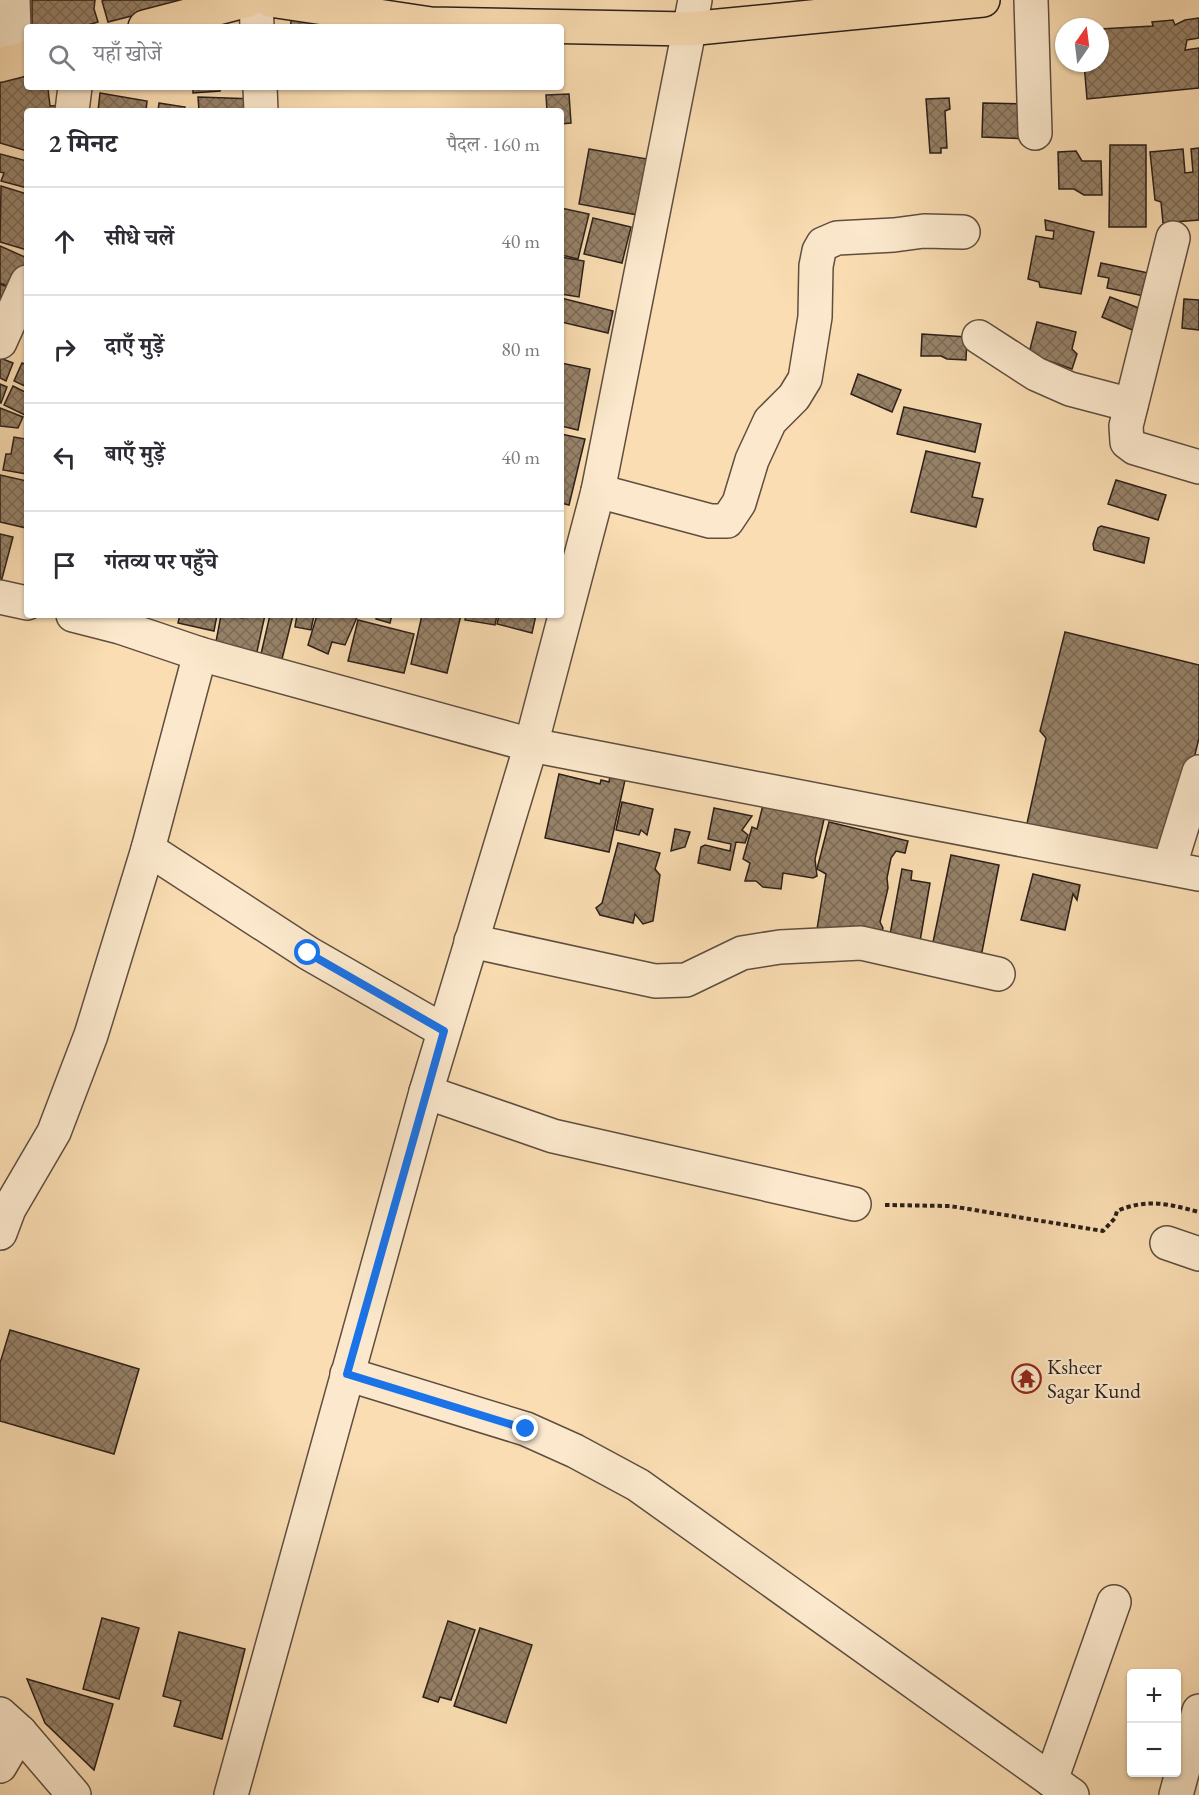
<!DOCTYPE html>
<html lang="hi">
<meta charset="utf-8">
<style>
body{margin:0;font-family:"EB Garamond","Noto Serif Devanagari",serif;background:#f2f2f3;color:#2b2b33}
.controls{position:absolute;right:18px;bottom:18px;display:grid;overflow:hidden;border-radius:6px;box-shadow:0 2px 4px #0004}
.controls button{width:54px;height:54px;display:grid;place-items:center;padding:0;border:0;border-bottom:2px solid #e1e1e2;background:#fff;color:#2b2b33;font:30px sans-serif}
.compass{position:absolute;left:1055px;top:18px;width:54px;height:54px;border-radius:50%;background:#fff;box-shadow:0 2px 4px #0004;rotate:14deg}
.stop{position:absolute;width:18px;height:18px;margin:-14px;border:4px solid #1a73e8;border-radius:50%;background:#fff}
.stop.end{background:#1a73e8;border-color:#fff;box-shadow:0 2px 6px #0008}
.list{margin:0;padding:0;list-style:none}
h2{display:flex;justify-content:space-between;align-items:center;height:78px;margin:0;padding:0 24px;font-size:26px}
h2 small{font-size:20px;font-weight:400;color:#7c7c81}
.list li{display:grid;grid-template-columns:39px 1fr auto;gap:18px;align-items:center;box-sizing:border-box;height:108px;padding:0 24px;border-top:2px solid #e1e1e2}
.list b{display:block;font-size:22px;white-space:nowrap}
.list em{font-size:20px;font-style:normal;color:#7c7c81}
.icon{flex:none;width:33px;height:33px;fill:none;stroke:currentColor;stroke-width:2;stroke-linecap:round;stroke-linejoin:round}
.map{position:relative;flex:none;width:1199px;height:1795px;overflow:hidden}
.search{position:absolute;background:#fff;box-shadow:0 2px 4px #0004;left:24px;top:24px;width:540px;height:66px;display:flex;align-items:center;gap:15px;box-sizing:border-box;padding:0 21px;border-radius:6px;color:#7c7c81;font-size:22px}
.panel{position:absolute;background:#fff;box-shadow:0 2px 4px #0004;left:24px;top:108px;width:540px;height:510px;border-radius:6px}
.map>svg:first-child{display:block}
</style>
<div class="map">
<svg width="1199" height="1795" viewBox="0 0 1199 1795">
<defs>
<pattern id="building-cross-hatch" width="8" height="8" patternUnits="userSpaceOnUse" patternTransform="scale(1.5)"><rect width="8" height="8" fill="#978269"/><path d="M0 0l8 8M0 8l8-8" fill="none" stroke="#7b6a56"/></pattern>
</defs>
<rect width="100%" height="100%" fill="#faddb2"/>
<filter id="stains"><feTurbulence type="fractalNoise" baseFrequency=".00333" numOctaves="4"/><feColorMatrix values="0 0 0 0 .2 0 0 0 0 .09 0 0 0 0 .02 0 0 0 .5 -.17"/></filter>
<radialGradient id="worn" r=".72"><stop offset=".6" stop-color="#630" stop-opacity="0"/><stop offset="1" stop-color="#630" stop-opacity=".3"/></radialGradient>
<g fill="url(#building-cross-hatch)" stroke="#2b1f1a" stroke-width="1.5">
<path d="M32,0H95L94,9L98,22L81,27H32Z"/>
<path d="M105,0H194L108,22L102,1Z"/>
<path d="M292,17L336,27H290Z"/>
<path d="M1199,18V38L1187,40L1185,50L1199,48V88L1087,99L1084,63H1100V29L1153,26L1152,22L1173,20L1175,25L1185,20Z"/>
<path d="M27,76V87H50L48,89L50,106L64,105V111H27V151L0,143V80Z"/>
<path d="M193,87H220V91L193,93Z"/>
<path d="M100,93L147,101L146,111H98Z"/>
<path d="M569,94L571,123L561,124V111H547L546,95Z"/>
<path d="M198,97L256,99L257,111H199Z"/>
<path d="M949,98L950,109L945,111L947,148H941V153H930L926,99Z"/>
<path d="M159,103L185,107L184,111H158Z"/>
<path d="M983,103L1031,104L1030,139L982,137Z"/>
<path d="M1110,145H1146V227H1109Z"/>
<path d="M1199,148V220L1163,223L1161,202L1155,200L1150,152L1183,149L1185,173L1193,172L1191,149Z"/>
<path d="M589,149L653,160L643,216L579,204Z"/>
<path d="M1076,151L1082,161H1101L1102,195H1084L1074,189H1059L1058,152Z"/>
<path d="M0,154L27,161V188L1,181L4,173L0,172Z"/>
<path d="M1,186L27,194V250L0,242Z"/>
<path d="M561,208L589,214L578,259L561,255Z"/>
<path d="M593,218L631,227L622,263L584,254Z"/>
<path d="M1045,220L1094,232L1081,294L1040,287L1039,282L1028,279L1036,236L1053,239L1054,231L1046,230Z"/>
<path d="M0,246L27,258V263L15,289L0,283Z"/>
<path d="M561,257L584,261L579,297L561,294Z"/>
<path d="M1101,263L1158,275L1153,298L1107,288L1109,278L1098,276Z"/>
<path d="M0,284L17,291L0,305Z"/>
<path d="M1110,297L1152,313L1144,335L1102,317Z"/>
<path d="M561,298L613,311L608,333L561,322Z"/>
<path d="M1184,299L1199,300V330L1182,328Z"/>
<path d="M1037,322L1076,332L1072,349L1077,354L1072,369L1046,360L1045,365L1032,352L1030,349Z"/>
<path d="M922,334L967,337L966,360L947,359L941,356H921Z"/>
<path d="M0,358L13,363L6,381L0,378Z"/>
<path d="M22,363L27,365V387L14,381Z"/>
<path d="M561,363L590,369L578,430L561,426Z"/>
<path d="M858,374L901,390L892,412L851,394Z"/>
<path d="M0,384L7,387L1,403H0Z"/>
<path d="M13,386L27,393V416L4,405Z"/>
<path d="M904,407L981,424L975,452L897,434Z"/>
<path d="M0,408L23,417L18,428L0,426Z"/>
<path d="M26,434L27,474L3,470L6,454H11L14,437L25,439Z"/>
<path d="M561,434L585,439L569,505L561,503Z"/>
<path d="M926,451L980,463L972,497L983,499L976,527L911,512Z"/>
<path d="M0,475L27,481L26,528L0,522Z"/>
<path d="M1116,480L1166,495L1158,520L1108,504Z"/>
<path d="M1101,526L1149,538L1144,563L1094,550L1093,544L1098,528Z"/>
<path d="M0,534L13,537L0,586Z"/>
<path d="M180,615H217L214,631L178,623Z"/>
<path d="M221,615L243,618L244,615H265L256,656L215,647Z"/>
<path d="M270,615H293L282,659L261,654Z"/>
<path d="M297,615H314L311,630L295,627Z"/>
<path d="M317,615H358L345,645L332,642L328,654L308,645Z"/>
<path d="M377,615H392L390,623L376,619Z"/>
<path d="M422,615H461L447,673L411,664Z"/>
<path d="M466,615H497L495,625L465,620Z"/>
<path d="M499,615H536L532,633L497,624Z"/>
<path d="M358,620L414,634L404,673L348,661Z"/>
<path d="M1065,632L1199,665V738L1170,856L1026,828L1046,738L1040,731Z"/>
<path d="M559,774L600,784L601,780L609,782L610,776L625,780L609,852L545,838Z"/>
<path d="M766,793L825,815L815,859L817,876L813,878L783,873L781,889L763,887L756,881H745L750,863L743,859L752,827L757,829Z"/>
<path d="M622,802L653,809L647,835L641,830L639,835L616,830Z"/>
<path d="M714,808L752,816L742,830L748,835L745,843L736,842L730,870L698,863L701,847L705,845L730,851L731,844L708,839Z"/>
<path d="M829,822L908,841L905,853L896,851L891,858L887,878L888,888L880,922L883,928L878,941L816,935L826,874L817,869Z"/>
<path d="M675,829L690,832L685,847L671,851Z"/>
<path d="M618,843L660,853L655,869L660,875L653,921L643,924L635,914L633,923L600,915L596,908L602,903Z"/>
<path d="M951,855L999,865L980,962L931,952Z"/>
<path d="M902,869L912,871L911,880L930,883L919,947L889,940Z"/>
<path d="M1033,874L1080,885L1077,900L1073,894L1065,930L1021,920Z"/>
<path d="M10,1330L139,1369L114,1454L0,1421V1363Z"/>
<path d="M102,1618L139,1628L119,1699L83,1689Z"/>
<path d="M448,1621L475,1630L451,1700L440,1697L438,1702L423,1697Z"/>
<path d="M480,1628L532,1645L506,1723L454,1706Z"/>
<path d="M179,1632L245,1649L222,1739L174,1726L181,1701L163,1696Z"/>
<path d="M27,1679L113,1704L94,1770L45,1723Z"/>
</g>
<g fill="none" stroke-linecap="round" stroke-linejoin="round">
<defs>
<g id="minor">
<path d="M13,0L15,61"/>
<path d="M256,0L257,27"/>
<path d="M1031,0L1035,133"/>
<path d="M260,87L261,111"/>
<path d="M72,111L75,87"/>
<path d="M1173,238L1126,426L1127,442L1135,448L1199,467"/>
<path d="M979,337L1036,374L1070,389L1131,405"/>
<path d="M0,342L27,282"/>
<path d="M598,491L710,521H727L739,503L752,460L770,421L794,397L805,379L815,317L816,266L819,251L823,244L837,238L894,235L924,231L963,232"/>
<path d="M0,597L27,603"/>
<path d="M73,615L120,627L200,654L531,745L1199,874"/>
<path d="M148,849L308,953L444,1031"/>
<path d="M1169,868L1199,772"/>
<path d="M471,941L655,981L686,980L742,953L780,947L861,943L998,974"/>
<path d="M426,1092L553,1136L854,1204"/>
<path d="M0,1233L9,1209L54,1132L91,1035L148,849L200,654"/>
<path d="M1167,1243L1199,1254"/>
<path d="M347,1374L526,1429L575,1451L638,1485L1072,1795"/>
<path d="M0,1714L20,1732L0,1766"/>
<path d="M20,1732L74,1795"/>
<path d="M1051,1780L1114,1602"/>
<path d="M231,1795L426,1092L531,745L598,491L695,0"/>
<path d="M1176,1795L1199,1711"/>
</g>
<g id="major">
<path d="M270,0L431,24L688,29L983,0"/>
<path d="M145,27L248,0"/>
<path d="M0,65L27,58"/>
</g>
</defs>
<use href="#minor" stroke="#5f4e40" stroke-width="36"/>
<use href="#major" stroke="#2b1f1a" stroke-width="36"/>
<path stroke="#2b1f1a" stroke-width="4" stroke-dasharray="4.5 3" stroke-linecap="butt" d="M885,1205L950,1206L1103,1231L1115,1218L1117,1211C1148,1198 1168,1204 1199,1212"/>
<use href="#minor" stroke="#fce9cd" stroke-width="33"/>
<use href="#major" stroke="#faddb2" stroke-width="33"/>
</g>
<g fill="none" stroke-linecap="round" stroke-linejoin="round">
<path stroke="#1a73e8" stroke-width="8" d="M308,953L444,1031L347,1374L526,1429"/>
</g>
<defs>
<symbol id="temple-ring" viewBox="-11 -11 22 22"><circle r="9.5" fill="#fce9cd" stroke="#8f2418" stroke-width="1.5"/><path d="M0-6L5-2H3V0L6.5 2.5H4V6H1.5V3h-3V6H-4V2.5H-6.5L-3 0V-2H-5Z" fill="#8f2418"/></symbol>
</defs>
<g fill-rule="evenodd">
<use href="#temple-ring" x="1010" y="1362" width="33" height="33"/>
</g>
<g text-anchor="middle" stroke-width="4.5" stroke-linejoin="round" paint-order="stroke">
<g font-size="21" fill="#2b1f1a" stroke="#fce9cd" text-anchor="start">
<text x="1047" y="1374">Ksheer<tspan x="1047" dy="24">Sagar Kund</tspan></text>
</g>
</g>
<rect width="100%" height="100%" filter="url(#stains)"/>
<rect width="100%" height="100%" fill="url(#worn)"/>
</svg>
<div class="controls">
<button>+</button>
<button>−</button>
</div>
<svg class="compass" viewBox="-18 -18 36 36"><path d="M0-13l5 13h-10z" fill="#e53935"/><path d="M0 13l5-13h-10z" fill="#7c7c81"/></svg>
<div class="stop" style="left:308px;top:953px"></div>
<div class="stop end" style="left:526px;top:1429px"></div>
<div class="search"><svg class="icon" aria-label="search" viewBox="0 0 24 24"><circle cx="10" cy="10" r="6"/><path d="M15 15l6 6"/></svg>यहाँ खोजें</div>
<section class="panel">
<h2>2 मिनट<small>पैदल · 160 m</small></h2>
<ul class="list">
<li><svg class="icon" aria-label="ahead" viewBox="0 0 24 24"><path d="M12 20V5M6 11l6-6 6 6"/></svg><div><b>सीधे चलें</b></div><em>40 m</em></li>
<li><svg class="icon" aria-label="right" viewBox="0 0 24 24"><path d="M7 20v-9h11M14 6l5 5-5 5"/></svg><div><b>दाएँ मुड़ें</b></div><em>80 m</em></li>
<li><svg class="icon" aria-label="left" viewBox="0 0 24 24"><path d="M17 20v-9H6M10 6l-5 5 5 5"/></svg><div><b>बाएँ मुड़ें</b></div><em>40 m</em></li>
<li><svg class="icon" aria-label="arrive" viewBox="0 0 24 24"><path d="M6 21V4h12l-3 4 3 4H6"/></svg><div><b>गंतव्य पर पहुँचे</b></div></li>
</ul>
</section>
</div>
